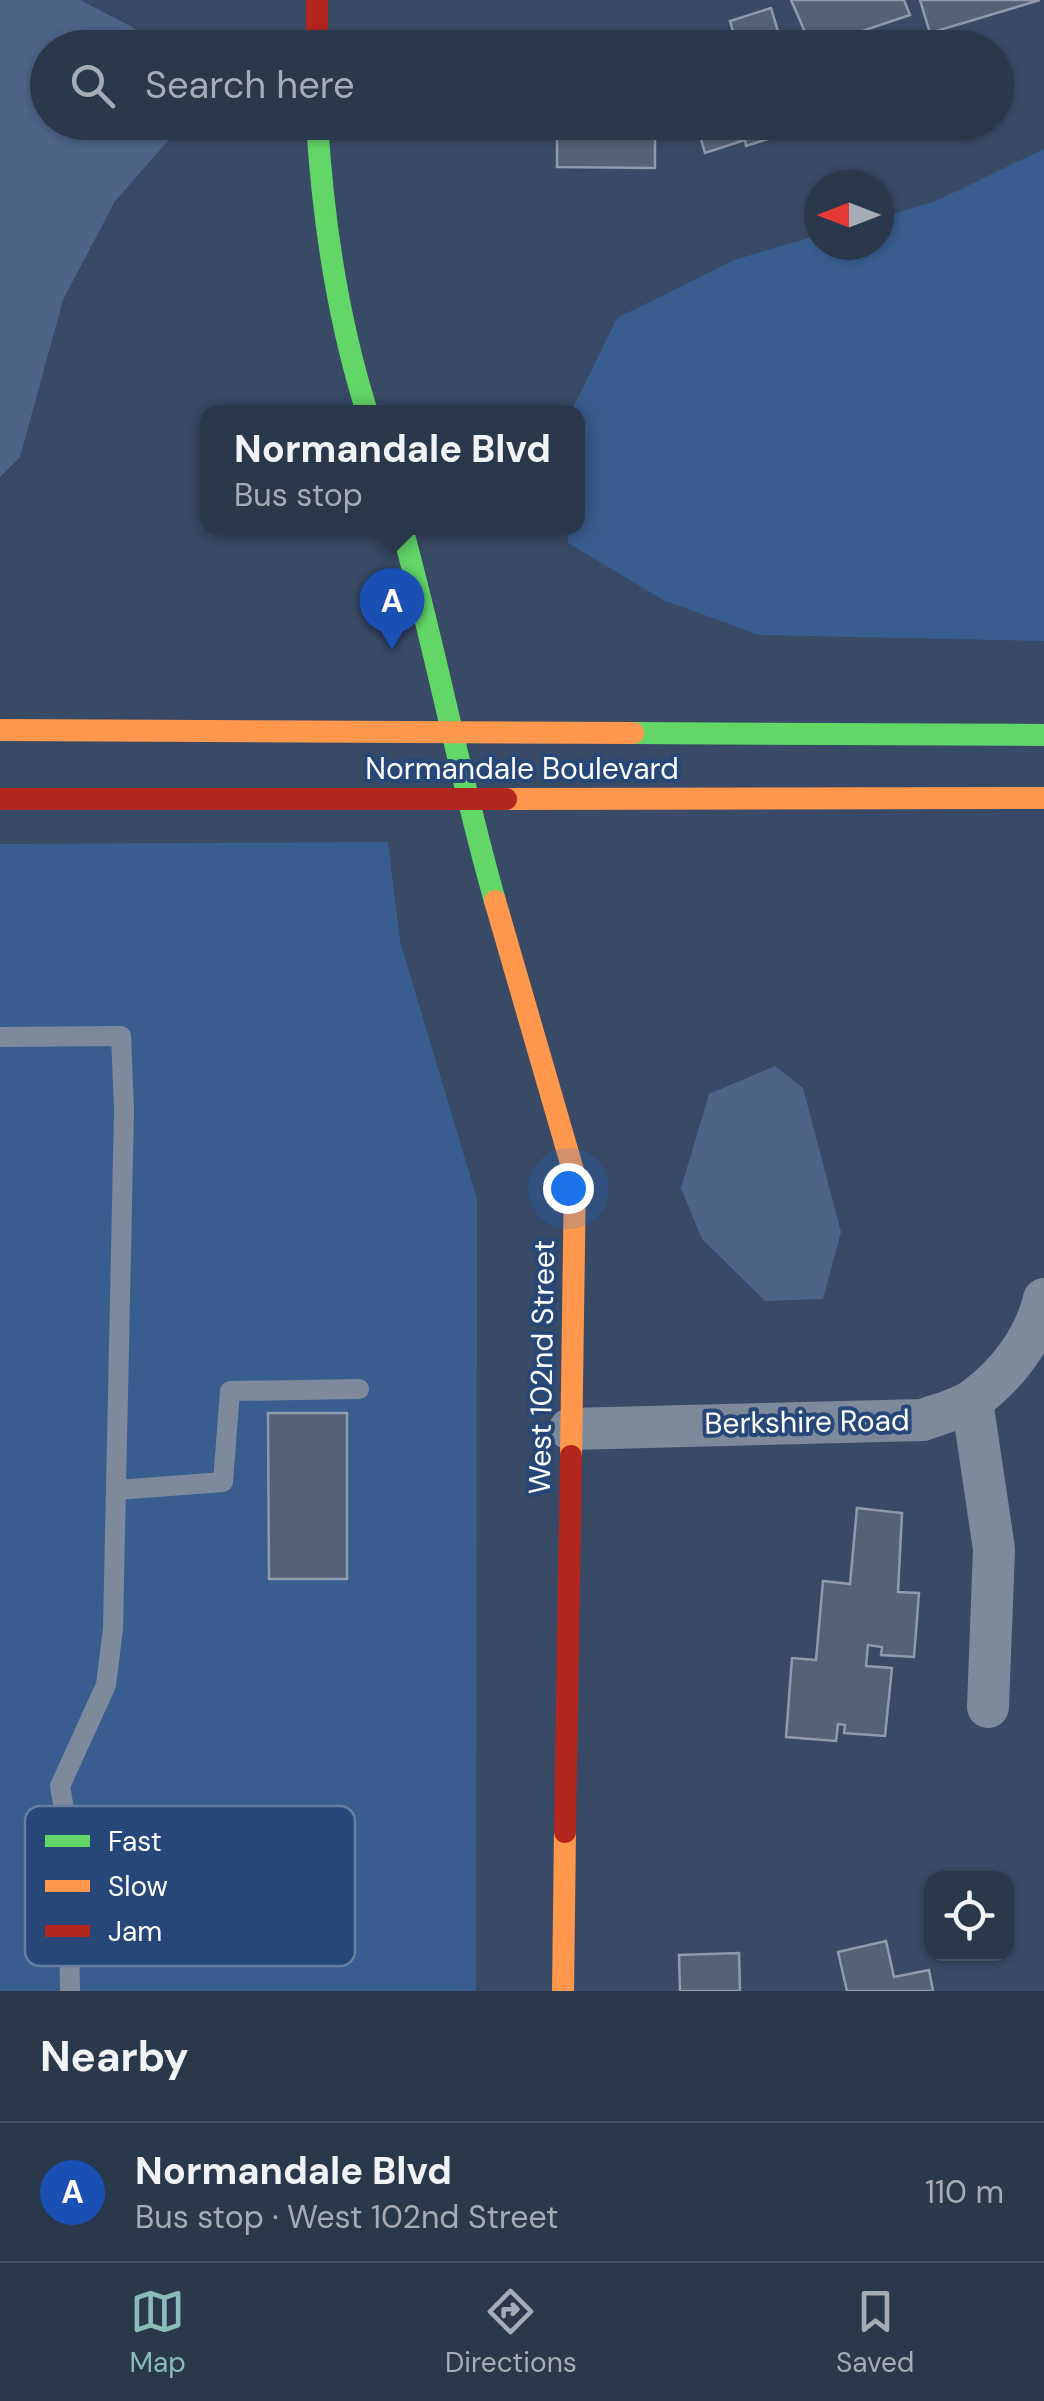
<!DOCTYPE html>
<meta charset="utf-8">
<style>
body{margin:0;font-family:"DM Sans",sans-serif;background:#323f53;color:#f1f3f6}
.controls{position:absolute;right:30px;bottom:30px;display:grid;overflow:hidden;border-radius:20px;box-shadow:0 2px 8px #0004}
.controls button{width:90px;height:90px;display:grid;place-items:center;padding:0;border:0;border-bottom:2px solid #465264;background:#2a384c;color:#f1f3f6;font:50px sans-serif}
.compass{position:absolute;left:804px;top:170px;width:90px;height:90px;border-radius:50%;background:#2a384c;box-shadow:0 2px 8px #0004;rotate:270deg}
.you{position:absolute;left:568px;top:1188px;width:35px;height:35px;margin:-25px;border:8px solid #fff;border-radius:50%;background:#1a73e8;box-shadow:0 0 0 15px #1a73e833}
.badge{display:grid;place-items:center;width:65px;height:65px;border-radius:50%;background:#8bbbb9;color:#fff;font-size:32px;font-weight:700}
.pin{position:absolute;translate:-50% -82px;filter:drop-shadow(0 2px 5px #0008)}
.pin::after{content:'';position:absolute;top:52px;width:35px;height:30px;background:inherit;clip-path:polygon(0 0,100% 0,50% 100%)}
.popup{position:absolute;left:200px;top:405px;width:385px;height:130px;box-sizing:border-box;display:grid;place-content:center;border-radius:20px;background:#2a384c;filter:drop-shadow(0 2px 8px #0005);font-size:32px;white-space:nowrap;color:#a5acb5}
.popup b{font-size:38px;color:#f1f3f6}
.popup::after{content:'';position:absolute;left:50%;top:100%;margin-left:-20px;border:20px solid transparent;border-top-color:#2a384c}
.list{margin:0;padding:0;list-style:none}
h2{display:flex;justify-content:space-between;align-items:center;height:130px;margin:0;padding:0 40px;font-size:42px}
h2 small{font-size:32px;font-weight:400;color:#a5acb5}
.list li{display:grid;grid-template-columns:65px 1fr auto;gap:30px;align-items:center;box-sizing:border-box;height:140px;padding:0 40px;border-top:2px solid #465264}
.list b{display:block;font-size:38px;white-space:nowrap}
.list p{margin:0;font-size:32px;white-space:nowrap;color:#a5acb5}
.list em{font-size:32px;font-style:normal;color:#a5acb5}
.icon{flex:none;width:55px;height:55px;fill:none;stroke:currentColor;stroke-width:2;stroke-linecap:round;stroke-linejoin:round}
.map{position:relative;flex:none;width:1044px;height:1991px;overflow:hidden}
.search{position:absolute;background:#2a384c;box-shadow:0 2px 8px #0004;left:30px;right:30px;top:30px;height:110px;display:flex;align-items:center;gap:25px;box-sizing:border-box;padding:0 35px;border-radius:55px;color:#a5acb5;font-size:38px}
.sheet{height:270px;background:#2a384c}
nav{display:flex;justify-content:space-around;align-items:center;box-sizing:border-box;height:140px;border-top:2px solid #465264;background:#2a384c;font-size:28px;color:#a5acb5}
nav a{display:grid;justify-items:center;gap:5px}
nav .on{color:#8bbbb9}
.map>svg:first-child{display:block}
</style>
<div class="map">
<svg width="1044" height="1991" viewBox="0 0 1044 1991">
<rect width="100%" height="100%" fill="#384a65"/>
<g fill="#395d8e">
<path d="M1044,149V641L759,635L663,600L568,543L567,528H577V412H571L617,318L734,260L819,235V245H879V218L936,201Z"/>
<path d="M388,842L400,941L477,1199L476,1991H0V844Z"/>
</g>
<g fill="#4d6487">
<path d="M0,0H80L134,28L156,47L48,48V122L175,123V133L115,201L63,300L20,457L0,477Z"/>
<path d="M775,1066L803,1088L841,1232L823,1299L765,1301L702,1239L681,1188L709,1094Z"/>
</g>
<g fill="#536277" stroke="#8f9aab" stroke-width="2.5">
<path d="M791,0H904L910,15L812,48Z"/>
<path d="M920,0H1040L930,33Z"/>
<path d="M771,8L783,48H738L730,21Z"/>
<path d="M481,32L531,38L530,48H479Z"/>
<path d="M557,122L655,127V168L557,167Z"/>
<path d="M696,122H806L807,127L746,146L745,140L705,153Z"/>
<path d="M268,1413H347V1579H269Z"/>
<path d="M857,1508L902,1513L898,1592L919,1593L914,1657L881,1655L882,1647L868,1645L866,1666L892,1668L885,1736L844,1733L845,1725L838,1724L836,1741L786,1737L792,1658L816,1660L823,1581L850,1584Z"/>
<path d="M886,1941L894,1977L929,1970L933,1991H847L838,1952Z"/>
<path d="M739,1953L740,1991H680L679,1955Z"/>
</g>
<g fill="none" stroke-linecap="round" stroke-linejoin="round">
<g stroke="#7c8a9c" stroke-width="20">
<path d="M0,1037L121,1036L124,1110L113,1629L106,1685L60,1786L68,1832L70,1991"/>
<path d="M117,1490L223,1482L230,1391L359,1389"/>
</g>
<g stroke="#7c8a9c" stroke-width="42">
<path d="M972,1401L994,1549L988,1707"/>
<path d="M570,1429L923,1420C939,1414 960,1409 974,1399C1007,1375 1035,1338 1044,1299"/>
</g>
<g stroke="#63d668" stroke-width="22">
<path d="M317,122C323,221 337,317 367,412"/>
<path d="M402,528C436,652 460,778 495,901"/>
<path d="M633,733L1044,735"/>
</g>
<g stroke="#ff974d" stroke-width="22">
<path d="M0,730L633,733"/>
<path d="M506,799L1044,798"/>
<path d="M495,901L575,1177L571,1456"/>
<path d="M563,1991L565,1832"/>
</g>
<g stroke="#b3261e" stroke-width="22">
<path d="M317,0V48"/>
<path d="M0,799H506"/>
<path d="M565,1832L571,1456"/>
</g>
</g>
<g text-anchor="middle" stroke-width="8" stroke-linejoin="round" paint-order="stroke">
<g font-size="30" fill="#fff" stroke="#264777">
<text x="522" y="779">Normandale Boulevard</text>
<text transform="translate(542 1367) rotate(-89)" y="10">West 102nd Street</text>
<text transform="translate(807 1422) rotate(-1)" y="10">Berkshire Road</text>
</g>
</g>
<rect x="25" y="1806" width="330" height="160" rx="15" fill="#264777" stroke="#677ea0" stroke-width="2.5"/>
<rect x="45" y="1835" width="45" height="12" fill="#63d668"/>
<rect x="45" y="1880" width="45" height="12" fill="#ff974d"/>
<rect x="45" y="1925" width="45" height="12" fill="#b3261e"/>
<g font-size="28" fill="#fff">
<text x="108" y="1851">Fast</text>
<text x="108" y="1896">Slow</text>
<text x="108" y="1941">Jam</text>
</g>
</svg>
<div class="controls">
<button><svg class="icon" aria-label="locate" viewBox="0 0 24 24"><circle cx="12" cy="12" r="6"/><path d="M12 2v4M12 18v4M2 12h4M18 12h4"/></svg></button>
</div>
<svg class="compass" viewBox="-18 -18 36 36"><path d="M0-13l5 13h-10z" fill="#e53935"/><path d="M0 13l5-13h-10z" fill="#a5acb5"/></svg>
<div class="you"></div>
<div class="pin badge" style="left:392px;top:650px;background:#1a4fb4">A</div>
<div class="popup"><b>Normandale Blvd</b>Bus stop</div>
<div class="search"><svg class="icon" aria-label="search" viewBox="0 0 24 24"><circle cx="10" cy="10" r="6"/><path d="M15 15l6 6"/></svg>Search here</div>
</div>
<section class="sheet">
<h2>Nearby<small></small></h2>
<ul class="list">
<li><span class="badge" style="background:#1a4fb4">A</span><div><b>Normandale Blvd</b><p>Bus stop · West 102nd Street</p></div><em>110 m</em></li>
</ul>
</section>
<nav>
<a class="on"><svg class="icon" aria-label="map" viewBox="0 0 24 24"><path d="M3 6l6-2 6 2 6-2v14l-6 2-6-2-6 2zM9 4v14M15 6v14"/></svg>Map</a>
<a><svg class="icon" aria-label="directions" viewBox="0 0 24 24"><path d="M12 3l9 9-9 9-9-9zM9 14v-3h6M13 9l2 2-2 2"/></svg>Directions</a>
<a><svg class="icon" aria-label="saved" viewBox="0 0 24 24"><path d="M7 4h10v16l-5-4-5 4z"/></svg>Saved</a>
</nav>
